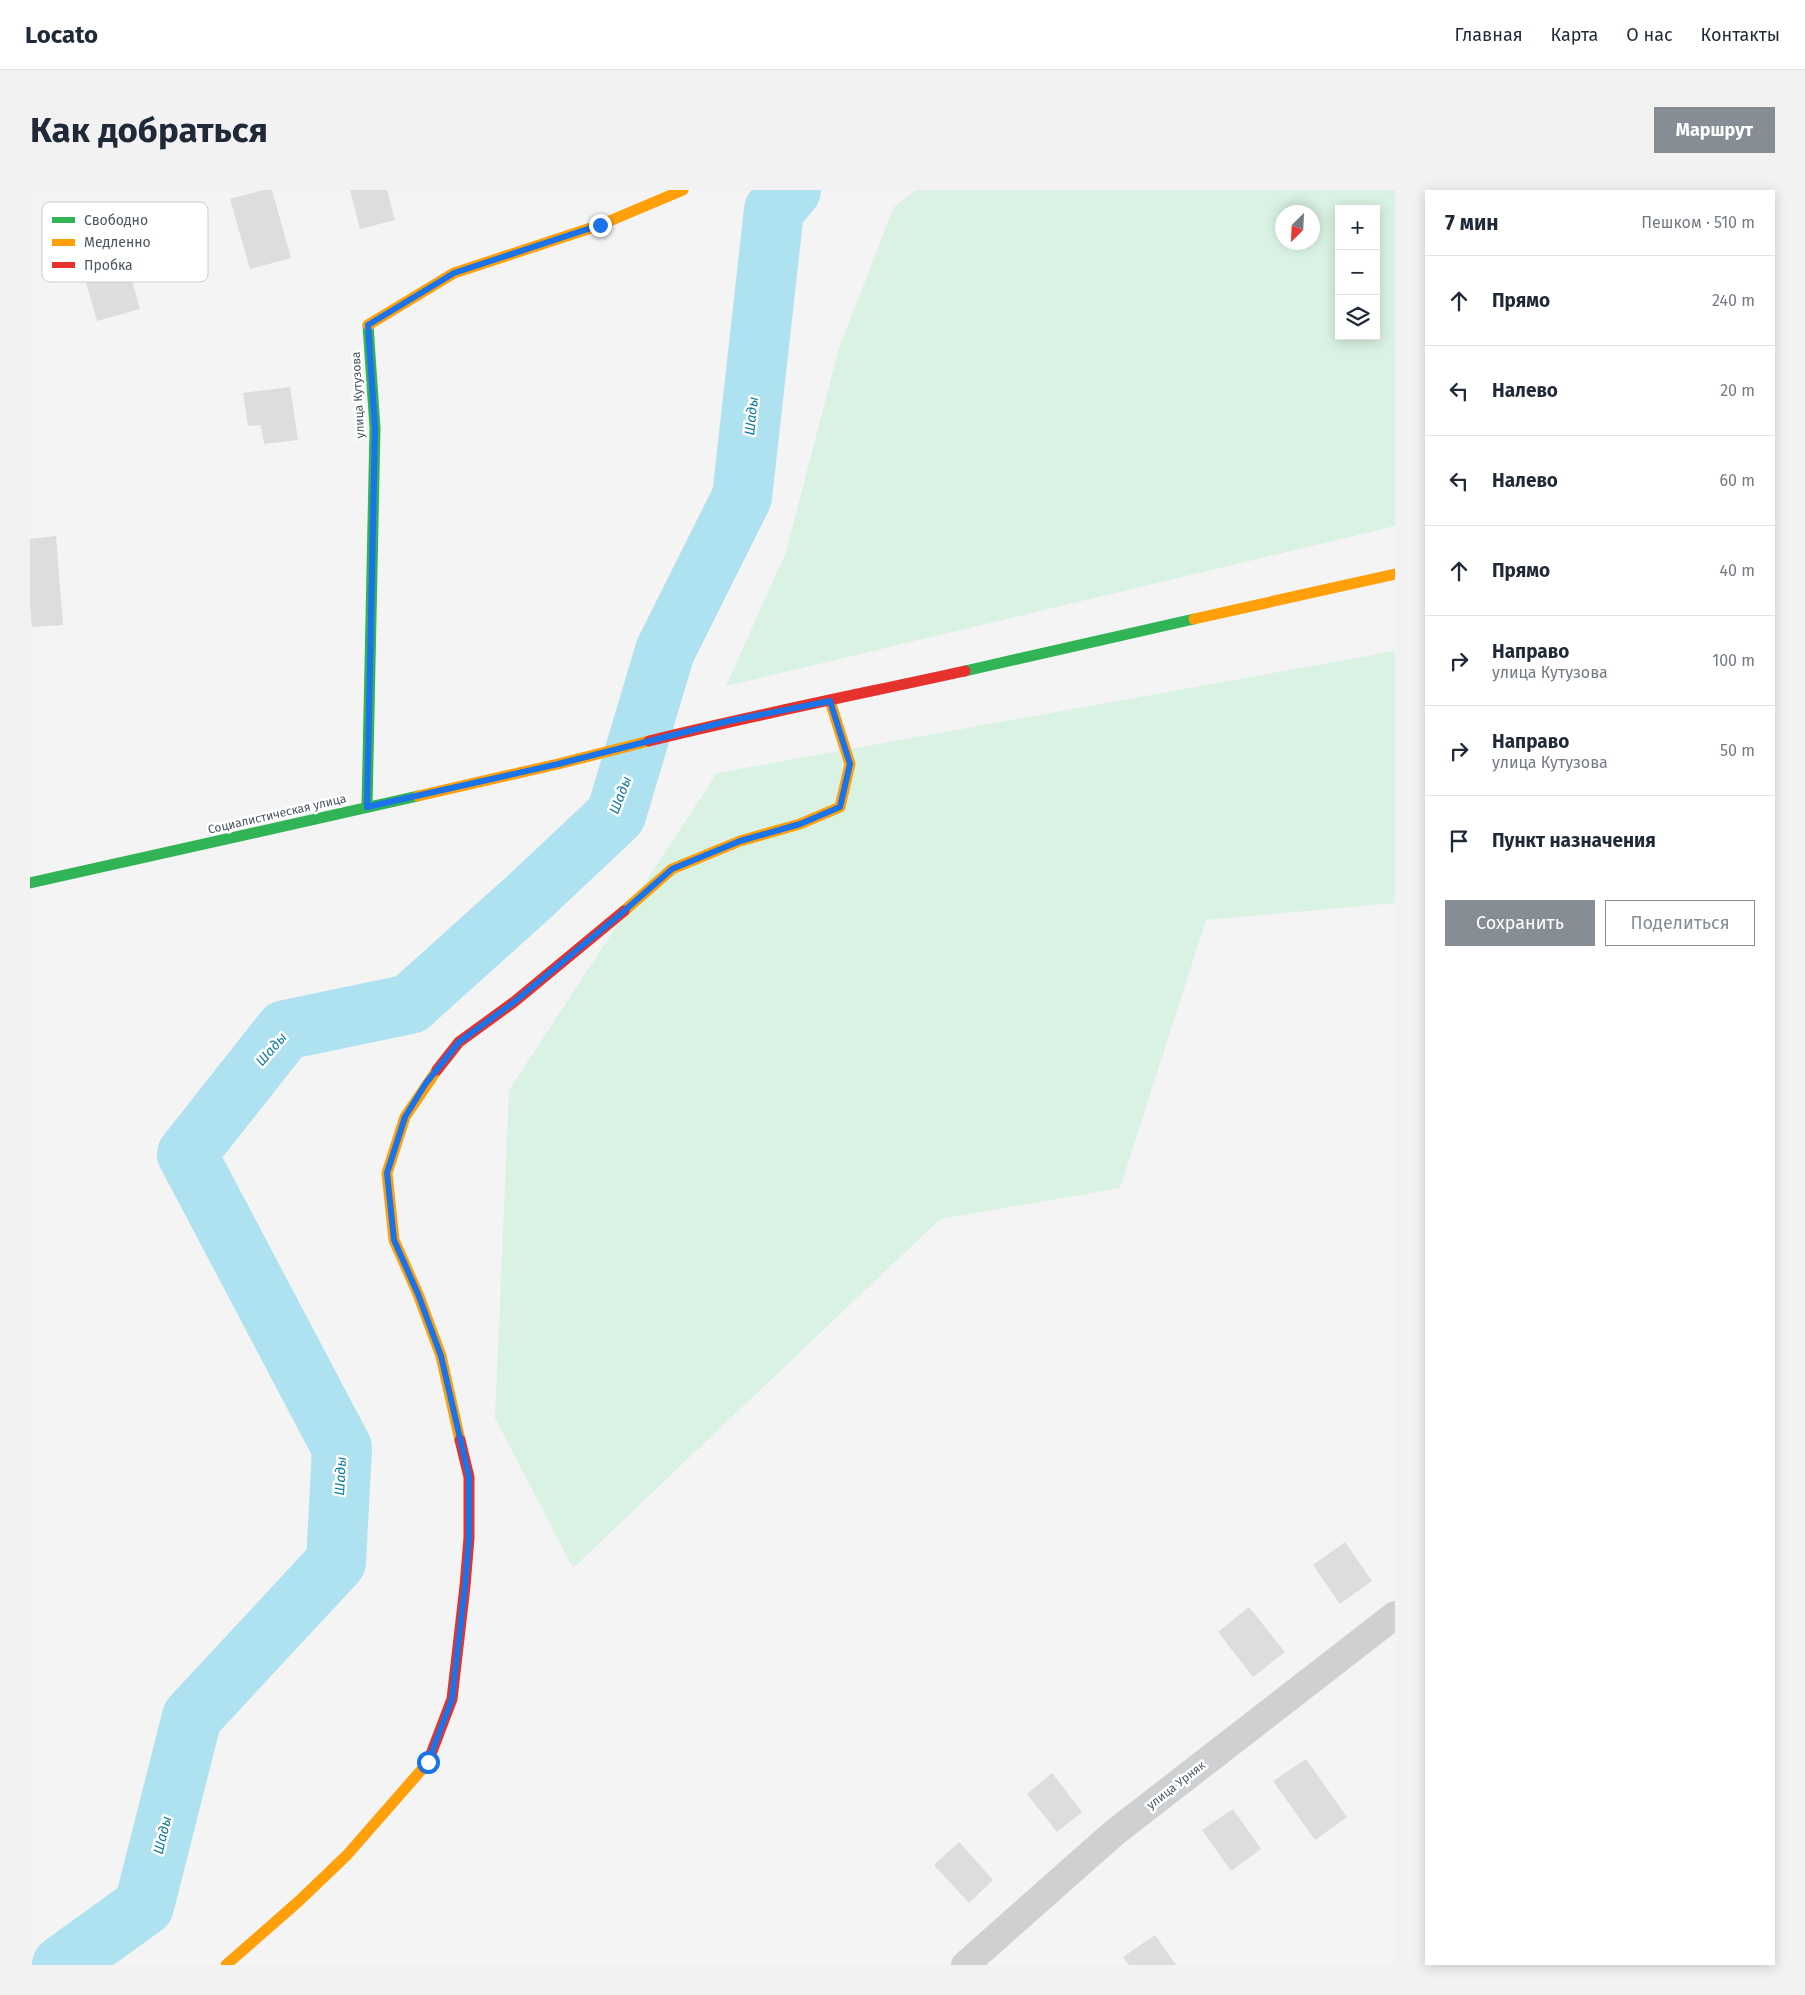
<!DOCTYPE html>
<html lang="ru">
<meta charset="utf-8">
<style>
body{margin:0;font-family:"Fira Sans",sans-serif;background:#f2f2f3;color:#1f2937}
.controls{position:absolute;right:15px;top:15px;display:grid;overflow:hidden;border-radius:0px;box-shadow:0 2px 12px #0003}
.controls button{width:45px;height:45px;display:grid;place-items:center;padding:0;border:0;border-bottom:1px solid #e0e1e3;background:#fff;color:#1f2937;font:25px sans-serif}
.compass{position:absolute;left:1245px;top:15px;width:45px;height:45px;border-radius:50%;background:#fff;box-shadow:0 2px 12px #0003;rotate:204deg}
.stop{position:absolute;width:15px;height:15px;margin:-11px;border:4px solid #1a73e8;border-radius:50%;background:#fff}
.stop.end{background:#1a73e8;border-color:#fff;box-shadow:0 1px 5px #0008}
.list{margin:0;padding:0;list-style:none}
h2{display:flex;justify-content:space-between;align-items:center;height:65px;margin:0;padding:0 20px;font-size:21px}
h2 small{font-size:16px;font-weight:400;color:#747a83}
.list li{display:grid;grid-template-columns:32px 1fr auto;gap:15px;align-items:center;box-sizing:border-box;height:90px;padding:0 20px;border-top:1px solid #e0e1e3}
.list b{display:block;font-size:19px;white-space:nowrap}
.list p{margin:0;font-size:16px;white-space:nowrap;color:#747a83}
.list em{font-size:16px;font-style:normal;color:#747a83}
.actions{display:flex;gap:10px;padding:15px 20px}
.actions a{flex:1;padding:11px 0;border:1px solid #868d94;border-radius:0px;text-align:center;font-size:18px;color:#868d94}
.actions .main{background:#868d94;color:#fff}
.icon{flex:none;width:28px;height:28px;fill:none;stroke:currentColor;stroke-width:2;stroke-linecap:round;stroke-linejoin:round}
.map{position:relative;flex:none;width:1365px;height:1775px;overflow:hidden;border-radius:0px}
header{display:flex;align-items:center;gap:30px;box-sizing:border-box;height:70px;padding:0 25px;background:#fff;border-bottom:1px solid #e0e1e3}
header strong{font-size:24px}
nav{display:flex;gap:28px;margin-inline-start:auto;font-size:18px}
.intro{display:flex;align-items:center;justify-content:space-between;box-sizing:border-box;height:120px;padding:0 30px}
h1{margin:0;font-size:35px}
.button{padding:12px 22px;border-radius:0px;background:#868d94;color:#fff;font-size:18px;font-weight:700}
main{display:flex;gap:30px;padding:0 30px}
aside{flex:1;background:#fff;border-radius:0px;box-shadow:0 2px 12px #0003}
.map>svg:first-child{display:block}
</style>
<header>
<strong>Locato</strong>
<nav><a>Главная</a><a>Карта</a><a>О нас</a><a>Контакты</a></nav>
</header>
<div class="intro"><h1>Как добраться</h1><a class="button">Маршрут</a></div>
<main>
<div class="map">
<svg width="1365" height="1775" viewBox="0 0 1365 1775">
<rect width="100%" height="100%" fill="#f4f4f4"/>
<g fill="#d9f2e3" fill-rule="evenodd">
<path d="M885,0H1365V336L696,496L756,362L809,158L864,17ZM1309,19H1346V146H1309ZM1252,22H1282V52H1252Z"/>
<path d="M1365,461V713L1176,730L1090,998L910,1029L543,1378L465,1228L479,900L687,583Z"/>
</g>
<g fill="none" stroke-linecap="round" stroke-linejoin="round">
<path stroke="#aee2f0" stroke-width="60" d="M32,1775L114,1716L162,1527L306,1372L312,1258L157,964L255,840L380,814L500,706L586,625L635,461L712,307L744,20L761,0"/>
</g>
<g fill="#ddddde">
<path d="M233,0H242L261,68L220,79L200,9Z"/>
<path d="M320,0H357L365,30L330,39Z"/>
<path d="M94,63L110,119L67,131L51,75Z"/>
<path d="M260,197L268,250L234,254L231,235L218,236L213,203Z"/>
<path d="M26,346L33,435L2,437L0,416V349Z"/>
<path d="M1315,1352L1342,1391L1310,1414L1283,1375Z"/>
<path d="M1219,1417L1255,1462L1223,1487L1188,1442Z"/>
<path d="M1276,1569L1317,1627L1285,1650L1243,1591Z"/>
<path d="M1022,1583L1052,1622L1027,1642L997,1604Z"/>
<path d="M1203,1619L1231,1659L1201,1681L1172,1640Z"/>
<path d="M929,1652L963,1690L939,1713L904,1675Z"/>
<path d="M1125,1745L1146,1775H1099L1093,1767Z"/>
</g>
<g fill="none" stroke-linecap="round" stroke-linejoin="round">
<path stroke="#ced0d2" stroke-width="28" d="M935,1775L1084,1643L1365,1425"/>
<g stroke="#30b455" stroke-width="11">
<path d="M935,481L1164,429"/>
<path d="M337,617L345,238L338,135"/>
<path d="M0,693L388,606"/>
</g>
<g stroke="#ff9f0a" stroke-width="11">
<path d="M338,135L424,83L570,35L653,0"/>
<path d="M1164,429L1365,384"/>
<path d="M388,606L528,574L619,551"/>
<path d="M594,721L642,679L710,651L770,634L810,617L820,574L800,511"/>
<path d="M407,880L375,927L357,983L364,1050L388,1104L411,1166L430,1250"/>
<path d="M196,1775L269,1711L317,1665L394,1577"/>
</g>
<g stroke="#e5322d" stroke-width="11">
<path d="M619,551C724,525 830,504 935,481"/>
<path d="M407,880L429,852L484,812L594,721"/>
<path d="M394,1577L398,1572L422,1509L435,1396L439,1348V1287L430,1250"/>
</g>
</g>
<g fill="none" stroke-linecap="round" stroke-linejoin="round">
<path stroke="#1a73e8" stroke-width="6" d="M398,1572L422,1509L435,1396L439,1348V1287L411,1166L388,1104L364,1050L357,983L375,927L396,893L429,852L484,812L587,727L642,679L710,651L770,634L810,617L820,574L800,511L699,531L528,574L337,617L345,238L338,135L424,83L570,35"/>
</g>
<g text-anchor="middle" stroke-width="5" stroke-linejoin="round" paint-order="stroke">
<g font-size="12" fill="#4a5661" stroke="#fff">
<text transform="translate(328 205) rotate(-93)" y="4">улица Кутузова</text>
<text transform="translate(247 624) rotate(-13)" y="4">Социалистическая улица</text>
<text transform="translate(1146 1595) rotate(-38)" y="4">улица Урняк</text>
</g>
<g font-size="14" font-style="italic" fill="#0c7c9b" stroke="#fff">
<text transform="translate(721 226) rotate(-84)" y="5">Шады</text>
<text transform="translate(590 605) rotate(-69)" y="5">Шады</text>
<text transform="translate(241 859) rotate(-49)" y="5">Шады</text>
<text transform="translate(310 1286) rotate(-87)" y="5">Шады</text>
<text transform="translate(132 1645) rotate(-76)" y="5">Шады</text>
</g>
</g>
<rect x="12" y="12" width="166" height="80" rx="8" fill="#fff" stroke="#c9ccd0" stroke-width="1"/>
<rect x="22" y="27" width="23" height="6" fill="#30b455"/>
<rect x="22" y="49" width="23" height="7" fill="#ff9f0a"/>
<rect x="22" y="72" width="23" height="6" fill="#e5322d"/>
<g font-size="14" fill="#4a5661">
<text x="54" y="35">Свободно</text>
<text x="54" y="57">Медленно</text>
<text x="54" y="80">Пробка</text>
</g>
</svg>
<div class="controls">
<button>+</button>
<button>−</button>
<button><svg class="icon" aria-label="layers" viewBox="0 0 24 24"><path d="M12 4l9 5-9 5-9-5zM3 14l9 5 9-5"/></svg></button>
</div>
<svg class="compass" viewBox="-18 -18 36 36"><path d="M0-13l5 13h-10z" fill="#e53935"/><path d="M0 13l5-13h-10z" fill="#747a83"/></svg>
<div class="stop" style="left:398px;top:1572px"></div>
<div class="stop end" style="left:570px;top:35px"></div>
</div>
<aside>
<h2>7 мин<small>Пешком · 510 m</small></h2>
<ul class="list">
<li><svg class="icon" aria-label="ahead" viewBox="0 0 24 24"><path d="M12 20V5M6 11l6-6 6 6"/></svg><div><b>Прямо</b></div><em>240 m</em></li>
<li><svg class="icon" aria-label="left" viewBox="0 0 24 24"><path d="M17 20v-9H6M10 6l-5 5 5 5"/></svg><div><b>Налево</b></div><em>20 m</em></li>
<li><svg class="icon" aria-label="left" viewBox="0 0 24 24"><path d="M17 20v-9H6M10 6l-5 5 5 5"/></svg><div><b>Налево</b></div><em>60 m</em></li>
<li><svg class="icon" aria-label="ahead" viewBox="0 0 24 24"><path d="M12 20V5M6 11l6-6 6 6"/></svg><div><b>Прямо</b></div><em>40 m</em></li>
<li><svg class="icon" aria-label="right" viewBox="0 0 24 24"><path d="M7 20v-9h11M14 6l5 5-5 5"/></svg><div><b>Направо</b><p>улица Кутузова</p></div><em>100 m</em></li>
<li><svg class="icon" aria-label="right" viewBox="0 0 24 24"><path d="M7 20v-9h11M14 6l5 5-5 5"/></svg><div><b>Направо</b><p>улица Кутузова</p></div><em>50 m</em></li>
<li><svg class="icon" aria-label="arrive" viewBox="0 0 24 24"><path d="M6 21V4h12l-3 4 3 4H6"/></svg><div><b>Пункт назначения</b></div></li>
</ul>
<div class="actions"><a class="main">Сохранить</a><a>Поделиться</a></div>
</aside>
</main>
